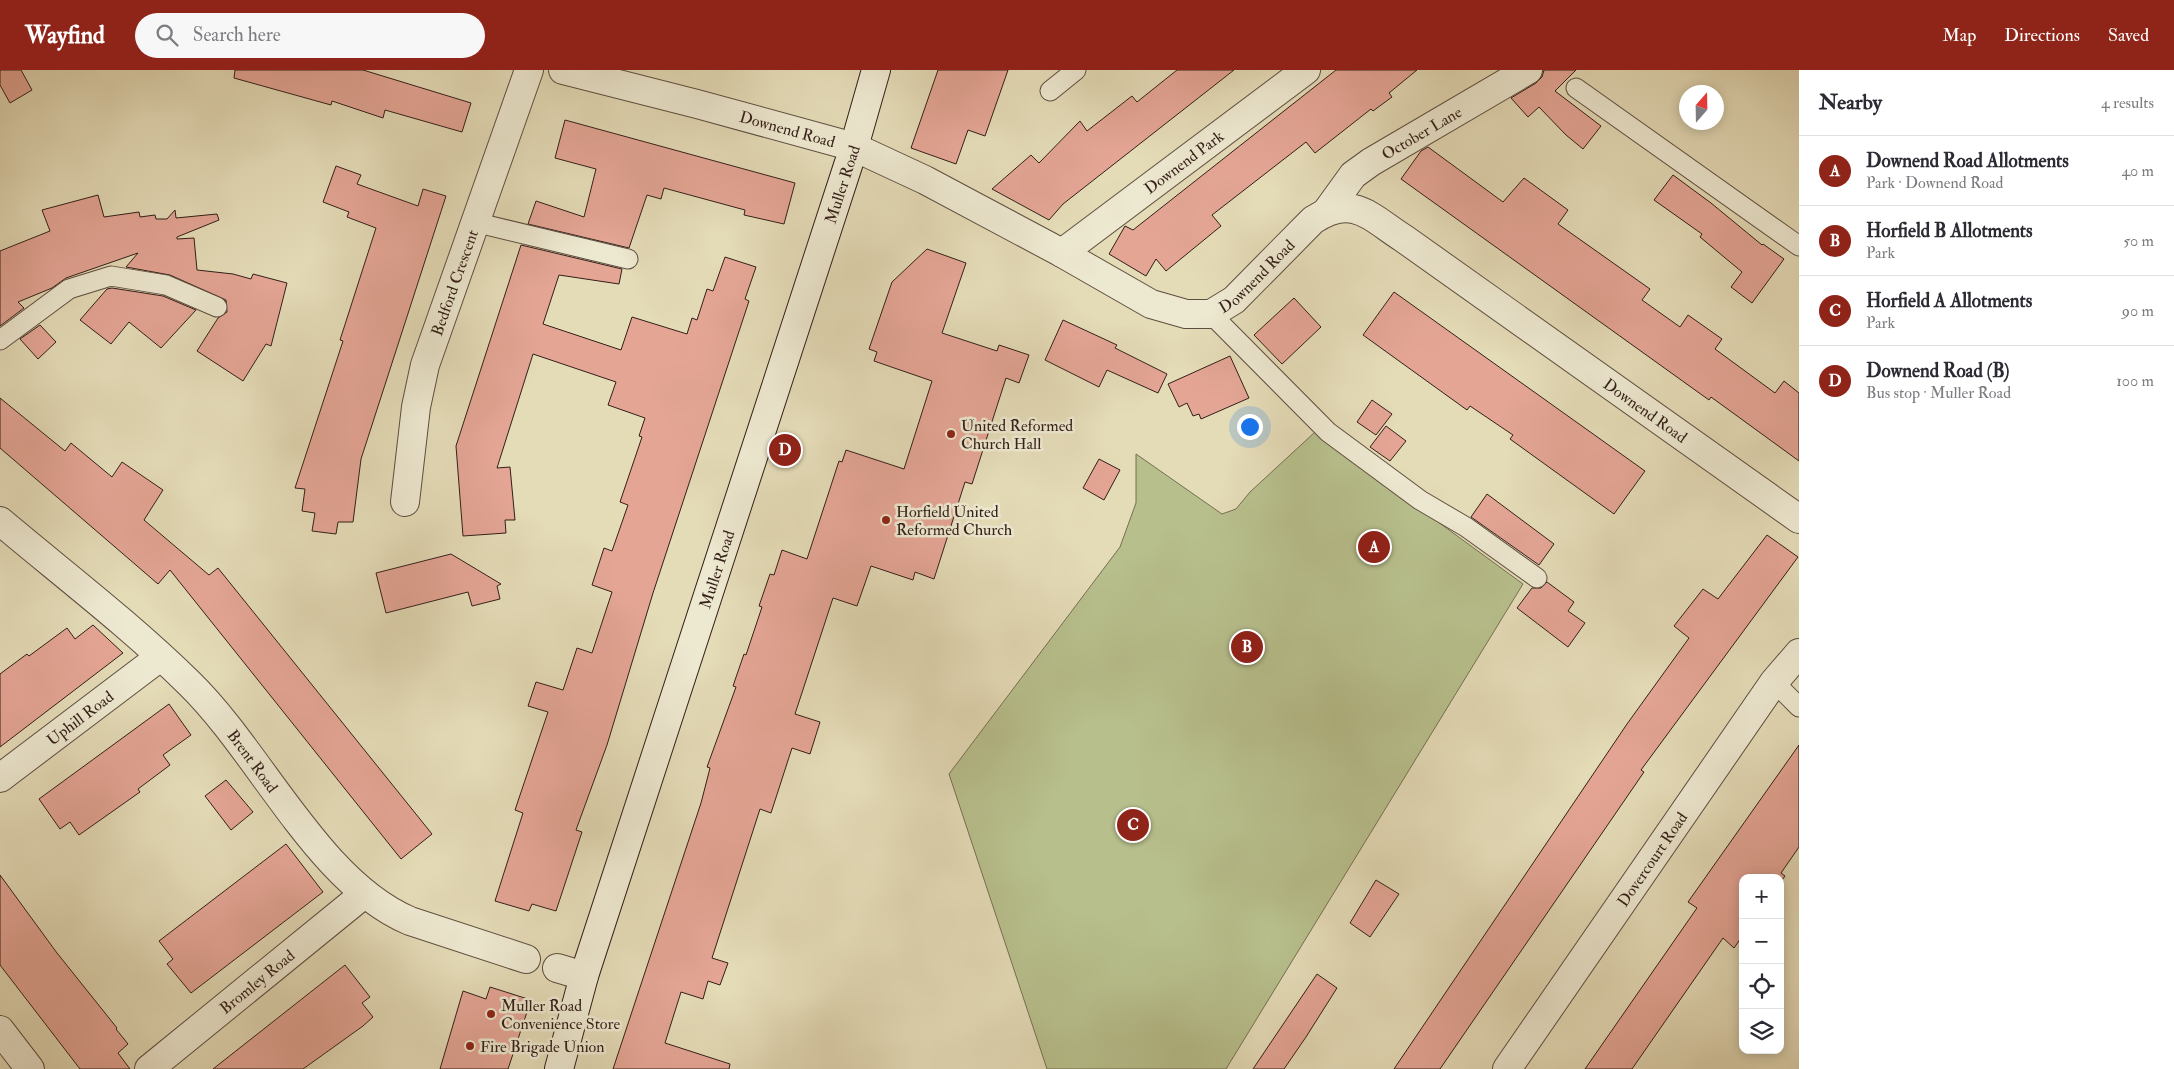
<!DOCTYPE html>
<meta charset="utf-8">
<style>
body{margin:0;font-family:"IM FELL Double Pica",serif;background:#f7f7f7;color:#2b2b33}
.controls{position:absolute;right:15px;bottom:15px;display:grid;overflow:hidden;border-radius:10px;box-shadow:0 2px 12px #0003}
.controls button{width:45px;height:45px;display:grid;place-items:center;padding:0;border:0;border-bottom:1px solid #e1e1e2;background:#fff;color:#2b2b33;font:25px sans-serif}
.compass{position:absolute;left:1679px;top:15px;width:45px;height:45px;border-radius:50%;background:#fff;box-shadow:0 2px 12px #0003;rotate:20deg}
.you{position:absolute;left:1249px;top:356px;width:18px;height:18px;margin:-12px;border:4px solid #fff;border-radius:50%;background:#1a73e8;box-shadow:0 0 0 8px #1a73e833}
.badge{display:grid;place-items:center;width:32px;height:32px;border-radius:50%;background:#8f2418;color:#fff;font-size:16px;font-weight:700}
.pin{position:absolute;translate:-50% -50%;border:2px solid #fff;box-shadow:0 1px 5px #0006}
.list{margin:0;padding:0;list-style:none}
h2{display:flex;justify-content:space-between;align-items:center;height:65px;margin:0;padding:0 20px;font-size:21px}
h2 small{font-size:16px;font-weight:400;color:#7c7c81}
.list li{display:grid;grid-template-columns:32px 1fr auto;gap:15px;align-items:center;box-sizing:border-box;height:70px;padding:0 20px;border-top:1px solid #e1e1e2}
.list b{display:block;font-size:19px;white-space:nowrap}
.list p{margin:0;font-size:16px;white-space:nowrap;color:#7c7c81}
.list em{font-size:16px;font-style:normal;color:#7c7c81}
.icon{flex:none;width:28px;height:28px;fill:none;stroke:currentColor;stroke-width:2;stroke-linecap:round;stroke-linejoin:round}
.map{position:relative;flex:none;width:1799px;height:999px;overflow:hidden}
header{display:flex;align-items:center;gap:30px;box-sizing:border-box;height:70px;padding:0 25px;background:#8f2418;color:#fff}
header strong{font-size:24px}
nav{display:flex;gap:28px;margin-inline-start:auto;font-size:18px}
.search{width:350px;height:45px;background:#f7f7f7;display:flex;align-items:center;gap:12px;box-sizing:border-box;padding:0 18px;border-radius:28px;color:#7c7c81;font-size:19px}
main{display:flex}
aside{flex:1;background:#fff}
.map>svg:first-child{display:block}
</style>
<header>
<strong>Wayfind</strong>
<div class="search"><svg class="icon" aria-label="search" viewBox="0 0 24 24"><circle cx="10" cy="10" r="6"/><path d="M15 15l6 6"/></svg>Search here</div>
<nav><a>Map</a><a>Directions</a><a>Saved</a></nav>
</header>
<main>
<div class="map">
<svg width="1799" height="999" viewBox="0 0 1799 999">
<rect width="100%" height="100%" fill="#e4dbb7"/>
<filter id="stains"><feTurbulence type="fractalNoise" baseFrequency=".004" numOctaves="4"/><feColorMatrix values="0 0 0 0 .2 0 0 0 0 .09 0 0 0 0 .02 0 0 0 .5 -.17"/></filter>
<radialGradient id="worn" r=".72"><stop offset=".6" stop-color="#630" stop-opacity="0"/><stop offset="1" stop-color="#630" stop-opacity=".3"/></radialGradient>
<path fill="#b7bf8c" stroke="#756f52" d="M1315,362L1523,514L1226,999H1047L949,704L1120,477L1136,433V384L1222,444L1236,439L1250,422Z"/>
<g fill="#e4a595" stroke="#331f18">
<path d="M0,0H21L32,20L10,33L0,15Z"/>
<path d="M235,0H363L471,33L462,62L385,40L383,48L332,31L331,35L234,8Z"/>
<path d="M938,0H1008L985,66L968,60L956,94L911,78Z"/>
<path d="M1177,0H1234L1063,134L1049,150L992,119L1031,85L1039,93L1080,51L1087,61L1132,26L1137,32Z"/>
<path d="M1336,0H1417L1389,23L1392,27L1373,41L1371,39L1315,83L1306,72L1212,145L1221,156L1166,201L1156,189L1146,206L1109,184L1125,156L1133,160Z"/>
<path d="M1544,0H1576L1555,21L1601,56L1583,79L1566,65L1539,37L1528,47L1511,28L1536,13L1542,7Z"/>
<path d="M565,50L795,113L784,154L744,145L745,140L664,118L661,129L647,125L629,178L528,154L536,131L584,147L596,99L555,88Z"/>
<path d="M1428,77L1503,132L1524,108L1568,140L1558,154L1650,219L1642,230L1680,257L1688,245L1722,269L1715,279L1775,323L1784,311L1799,323V391L1711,327L1709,330L1401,109L1421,81Z"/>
<path d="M336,96L361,105L357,114L418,136L423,119L446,126L361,389L353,452H338L336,464L312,461L315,443L302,441L305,419L295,418L343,271L340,270L376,158L347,147L349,142L323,132Z"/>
<path d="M1673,105L1711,133L1762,175L1763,174L1784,189L1752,233L1731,217L1742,202L1700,167L1702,164L1654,130Z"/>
<path d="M98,125L104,147L139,142L140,147L155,145L156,149H167L175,140L176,148L217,144L219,150L177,167V169L194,168L197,200L233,204L251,209L253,204L287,213L271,276L266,274L243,311L197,281L218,248L227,242L226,230L170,205L126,197L138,183L66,208L52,218L18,232L24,238L0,256V181L50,161L42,140Z"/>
<path d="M521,175L622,199L619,214L559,205L543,254L621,280L632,247L687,264L692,248L697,250L707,219L713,221L725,187L756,197L745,229L749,231L653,523L607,675L576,760L582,762L556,841L532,834L529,841L495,831L523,743L515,740L548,642L528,636L536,612L563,620L577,578L592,583L612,522L592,515L604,478L612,481L628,435L620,432L642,367L639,366L645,348L608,335L616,312L533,284L497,398L510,397L515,450H505L506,463L463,466L456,376Z"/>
<path d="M927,179L966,193L942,263L997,281L999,275L1029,285L1019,313L1006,308L972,414L965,412L934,509L915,502L913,510L871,496L857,536L833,528L795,644L820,652L810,684L792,678L771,743L760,739L712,888L728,893L720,915L708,911L703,929L681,922L665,973L730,994L729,999H613L701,733L710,698L707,697L736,617L733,616L744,584L746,585L762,537L759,536L770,504L774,505L782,480L807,489L839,391L842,392L846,380L904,399L932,311L874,291L877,282L869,279L892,212Z"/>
<path d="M112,218L163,226L196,240L161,278L129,252L111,274L80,250L107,219Z"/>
<path d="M1394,222L1645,401L1614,444L1510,369L1513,365L1470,336L1467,340L1363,265Z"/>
<path d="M1294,228L1321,257L1282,294L1254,265Z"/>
<path d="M1063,250L1117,275L1115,278L1167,304L1158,323L1107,300L1099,317L1045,290Z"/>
<path d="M40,255L56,272L38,289L20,269Z"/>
<path d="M1230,286L1249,328L1201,349L1199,344L1193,346L1187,333L1179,337L1168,314Z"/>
<path d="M0,328L65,381L71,373L112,407L122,392L163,420L144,450L209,505L218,498L432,764L401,789L170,500L158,514L0,378Z"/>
<path d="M1372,330L1392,344L1376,365L1357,352Z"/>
<path d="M1386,356L1406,371L1390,391L1370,377Z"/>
<path d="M1099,389L1120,400L1104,430L1083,418Z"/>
<path d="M1487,424L1554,474L1539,495L1471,447Z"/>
<path d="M1767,465L1798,487L1641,700L1644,702L1440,999H1394L1627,654L1689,568L1674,556L1703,519L1718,529Z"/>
<path d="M451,484L501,514L497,516L500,529L472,536L468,522L386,543L376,503Z"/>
<path d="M1547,512L1574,532L1568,541L1585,553L1568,577L1517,538L1532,518H1541Z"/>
<path d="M93,555L123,583L0,677V604L27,584L29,586L67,558L75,569Z"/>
<path d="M169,634L191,665L163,685L170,695L138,719L140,722L79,765L70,752L60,759L39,729Z"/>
<path d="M1799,675V777L1781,803L1785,806L1780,813V808H1743V865L1734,878L1723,868L1632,999H1585L1697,838L1688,832Z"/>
<path d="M226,710L253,742L231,760L205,726Z"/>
<path d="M286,774L323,822L191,923L167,894L173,889L159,871Z"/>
<path d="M0,805L57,883L117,958L116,959L128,974L118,983L130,999H80L0,895Z"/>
<path d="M1376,810L1399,824L1370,867L1350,853Z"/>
<path d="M345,895L370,927L362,933L373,947L363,956L303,999H213Z"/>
<path d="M1317,904L1337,918L1306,967L1284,999H1253Z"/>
<path d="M490,917L531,930L508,999H440L463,921L486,929Z"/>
</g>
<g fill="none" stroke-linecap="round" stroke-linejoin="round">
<defs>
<g id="service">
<path d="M1576,18L1799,176"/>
<path d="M1050,21L1076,0"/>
<path d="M474,152L628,189"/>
<path d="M1211,244L1328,362L1420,430L1466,457L1537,508"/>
<path d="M0,270L69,219L111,206L166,215L217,237"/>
<path d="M1774,612L1799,637"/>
</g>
<g id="minor">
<path id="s1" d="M563,0L697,34L854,77L925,110L1062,183L1151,234L1186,244H1211L1234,230L1313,150C1353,124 1369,146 1403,168L1799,449"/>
<path id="s2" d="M1327,141L1353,105L1371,92L1528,0"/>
<path id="s3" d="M1062,183L1306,0"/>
<path id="s4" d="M405,432L416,337L425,295L529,0"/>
<path id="s5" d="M0,451C63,504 130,555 189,613C261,683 318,812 410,851L526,889"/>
<path id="s6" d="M0,708L160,587"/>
<path d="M557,898L584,906"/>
<path d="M0,960L30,999"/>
<path id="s7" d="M149,999L364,824"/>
<path id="s8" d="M1507,999L1774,612L1799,583"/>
</g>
<g id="secondary">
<path id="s9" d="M559,999L584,906L854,77L876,0"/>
</g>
</defs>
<use href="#service" stroke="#5f4e40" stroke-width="21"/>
<use href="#minor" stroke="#5f4e40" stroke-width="30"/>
<use href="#secondary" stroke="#331f18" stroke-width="30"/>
<use href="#service" stroke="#ede8d0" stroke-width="19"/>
<use href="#minor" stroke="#ede8d0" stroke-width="28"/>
<use href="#secondary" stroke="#ede8d0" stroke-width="28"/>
</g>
<g fill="#8f2418" stroke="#ede8d0" stroke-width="2">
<circle cx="951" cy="364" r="5"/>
<circle cx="886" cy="450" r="5"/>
<circle cx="491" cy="944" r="5"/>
<circle cx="470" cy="976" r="5"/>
</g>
<g text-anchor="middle" stroke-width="5" stroke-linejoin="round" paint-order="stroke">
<g font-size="16" fill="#331f18" stroke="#ede8d0">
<text dy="6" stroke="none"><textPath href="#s1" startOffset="232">Downend Road</textPath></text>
<text dy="6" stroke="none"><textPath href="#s2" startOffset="125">October Lane</textPath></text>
<text dy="6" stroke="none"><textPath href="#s3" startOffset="152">Downend Park</textPath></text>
<text dy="6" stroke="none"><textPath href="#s9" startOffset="929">Muller Road</textPath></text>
<text dy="6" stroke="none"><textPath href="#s1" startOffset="758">Downend Road</textPath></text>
<text dy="6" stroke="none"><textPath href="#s4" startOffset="226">Bedford Crescent</textPath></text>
<text dy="6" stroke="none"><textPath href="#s1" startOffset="1236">Downend Road</textPath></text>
<text dy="6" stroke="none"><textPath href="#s9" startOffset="524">Muller Road</textPath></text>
<text dy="6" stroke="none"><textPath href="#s6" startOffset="100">Uphill Road</textPath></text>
<text dy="6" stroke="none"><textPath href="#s5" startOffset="350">Brent Road</textPath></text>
<text dy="6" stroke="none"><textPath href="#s8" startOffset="255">Dovercourt Road</textPath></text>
<text dy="6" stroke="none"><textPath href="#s7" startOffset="139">Bromley Road</textPath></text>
</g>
<g font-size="16" fill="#331f18" stroke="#ede8d0" text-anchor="start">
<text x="961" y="361">United Reformed<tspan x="961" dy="18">Church Hall</tspan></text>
<text x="896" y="447">Horfield United<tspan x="896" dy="18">Reformed Church</tspan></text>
<text x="501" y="941">Muller Road<tspan x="501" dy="18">Convenience Store</tspan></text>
<text x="480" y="982">Fire Brigade Union</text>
</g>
</g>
<rect width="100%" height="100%" filter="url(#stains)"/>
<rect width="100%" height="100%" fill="url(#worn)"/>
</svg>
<div class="controls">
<button>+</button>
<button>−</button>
<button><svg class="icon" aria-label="locate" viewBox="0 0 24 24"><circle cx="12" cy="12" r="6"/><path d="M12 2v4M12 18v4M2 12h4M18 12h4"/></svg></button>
<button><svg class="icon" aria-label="layers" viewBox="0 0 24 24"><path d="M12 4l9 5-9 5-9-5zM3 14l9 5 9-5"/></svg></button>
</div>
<svg class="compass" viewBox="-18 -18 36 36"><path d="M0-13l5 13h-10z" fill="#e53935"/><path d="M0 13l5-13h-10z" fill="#7c7c81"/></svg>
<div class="you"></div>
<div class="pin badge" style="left:1374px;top:477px">A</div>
<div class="pin badge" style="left:1247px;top:577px">B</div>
<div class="pin badge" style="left:1133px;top:755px">C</div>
<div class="pin badge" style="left:785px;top:380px">D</div>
</div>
<aside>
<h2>Nearby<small>4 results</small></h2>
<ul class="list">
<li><span class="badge">A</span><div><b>Downend Road Allotments</b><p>Park · Downend Road</p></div><em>40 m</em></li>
<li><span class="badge">B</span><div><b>Horfield B Allotments</b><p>Park</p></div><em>50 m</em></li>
<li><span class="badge">C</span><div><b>Horfield A Allotments</b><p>Park</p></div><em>90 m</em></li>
<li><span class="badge">D</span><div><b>Downend Road (B)</b><p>Bus stop · Muller Road</p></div><em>100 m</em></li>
</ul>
</aside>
</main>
